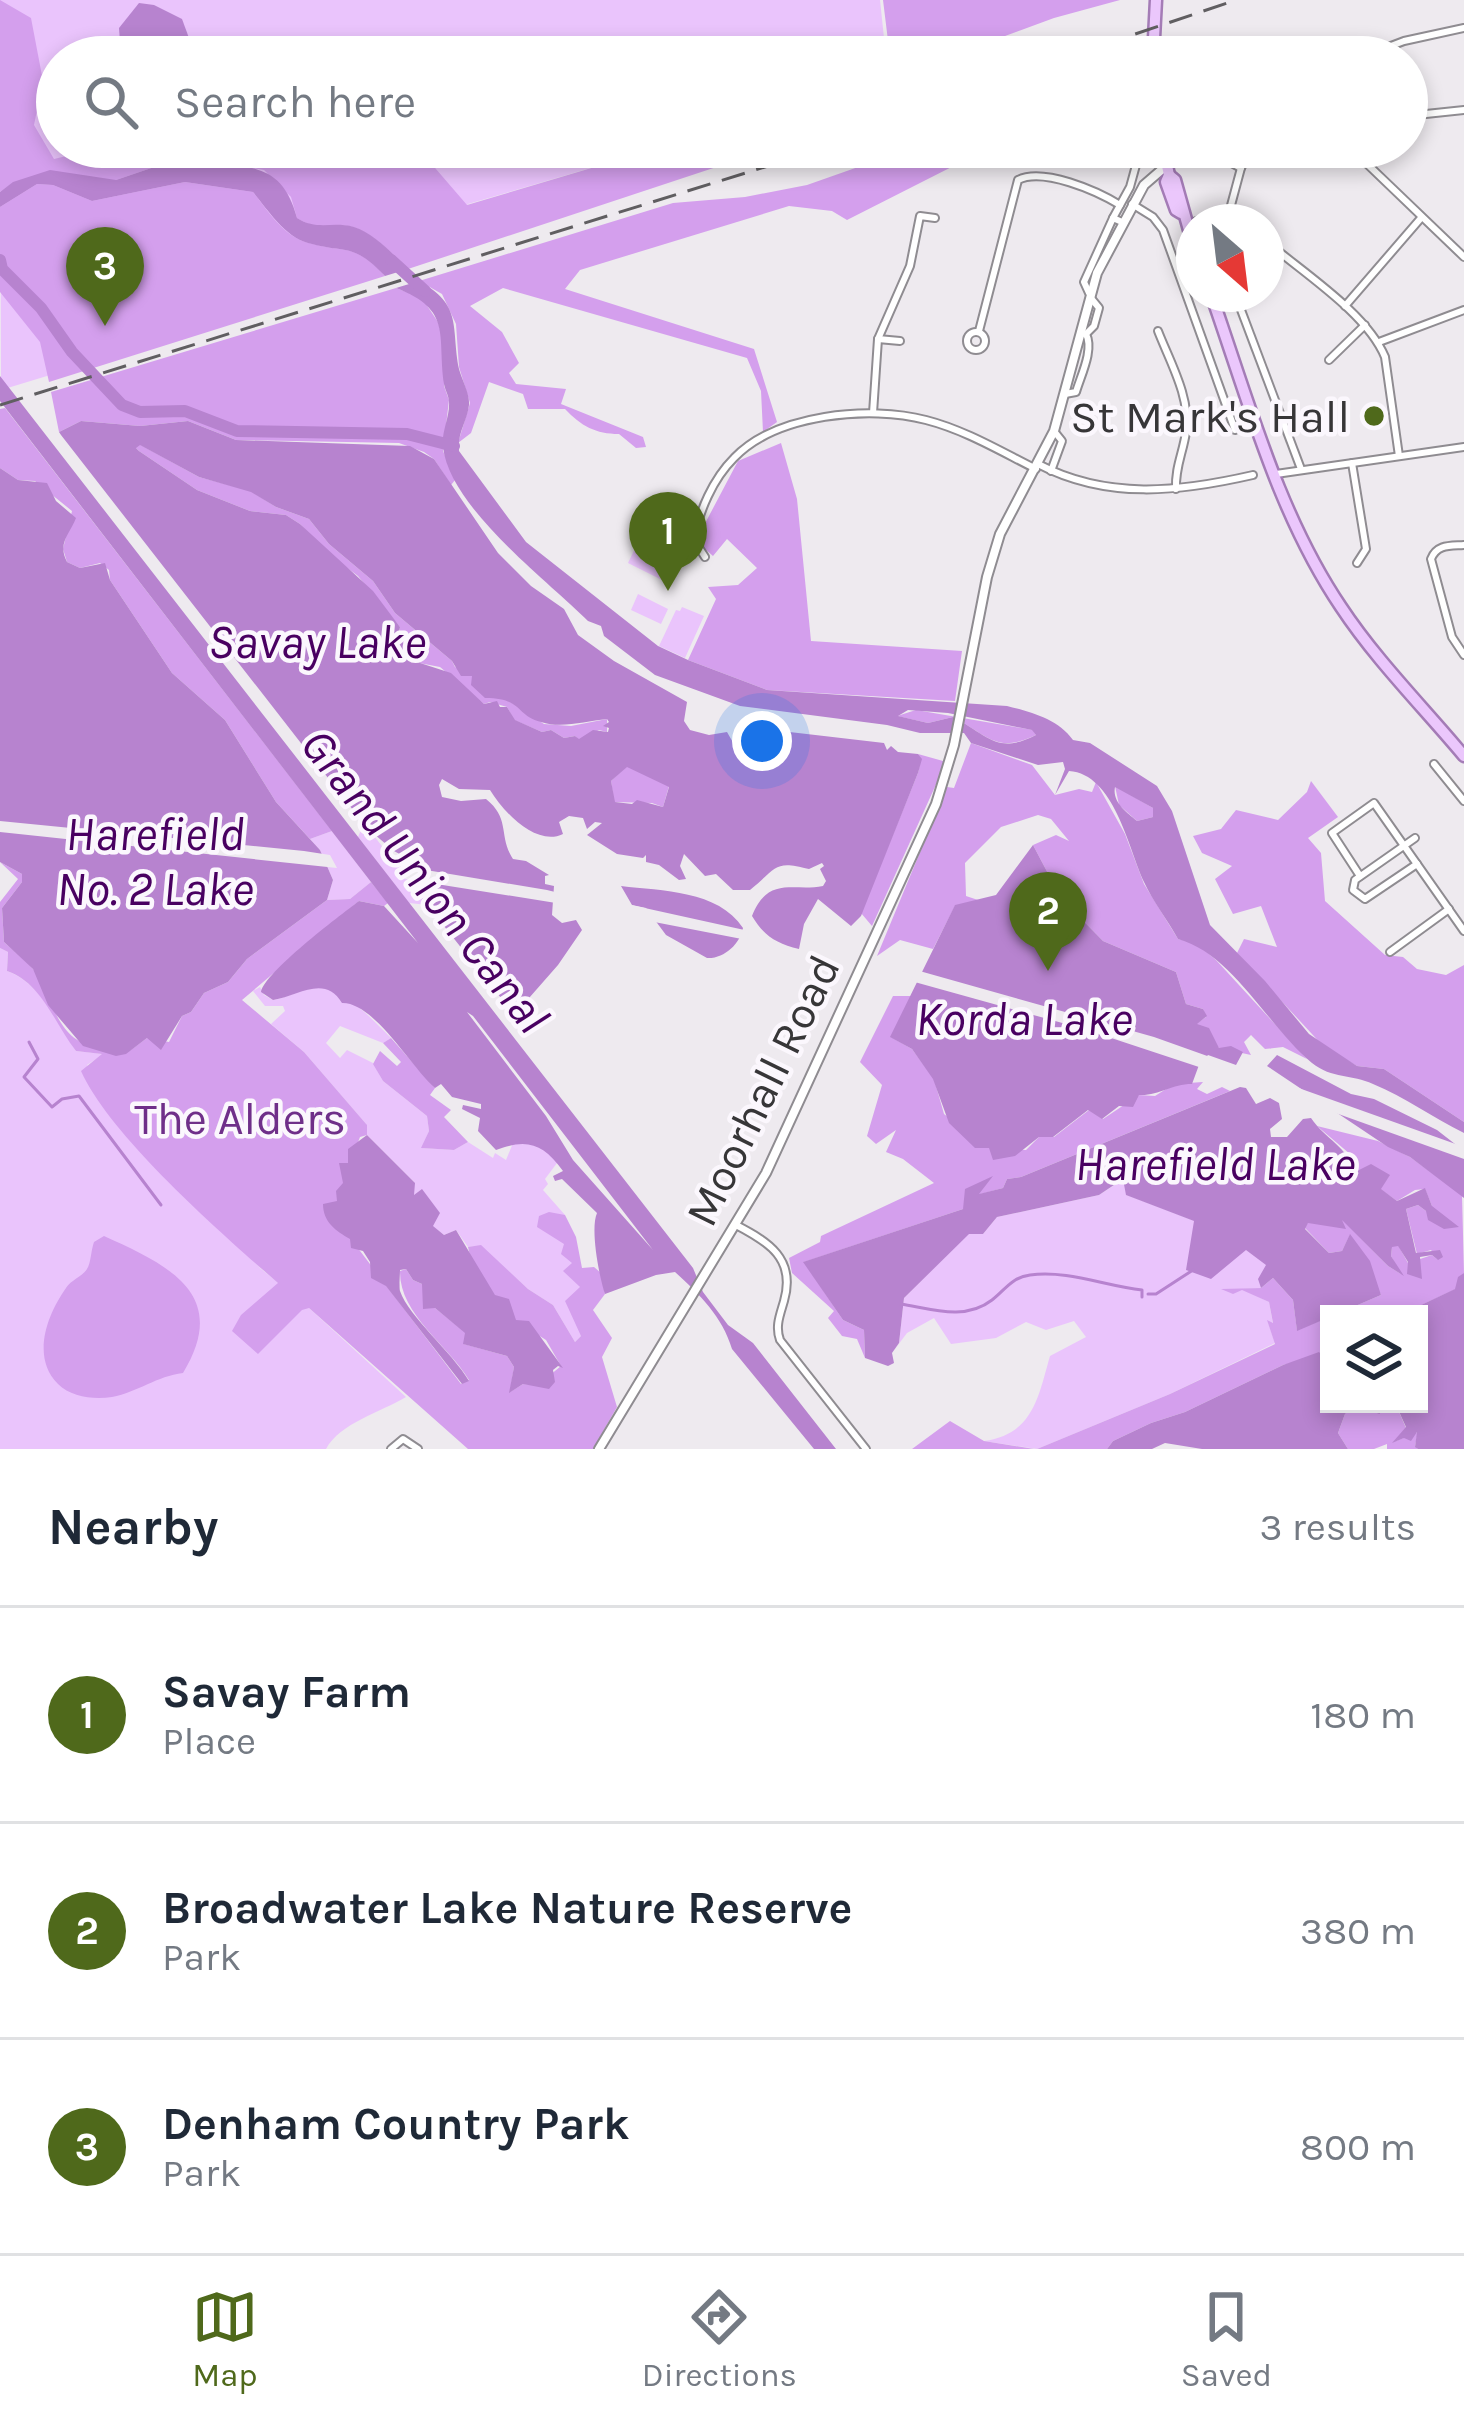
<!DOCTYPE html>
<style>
body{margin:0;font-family:Karla,sans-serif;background:#f2f2f3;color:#1f2937}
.controls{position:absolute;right:36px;bottom:36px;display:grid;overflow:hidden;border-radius:0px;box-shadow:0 6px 18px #0003}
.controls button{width:108px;height:108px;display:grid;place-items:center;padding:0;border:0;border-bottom:3px solid #e0e1e3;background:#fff;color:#1f2937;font:60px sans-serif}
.compass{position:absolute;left:1176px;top:204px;width:108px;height:108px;border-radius:50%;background:#fff;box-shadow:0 6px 18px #0003;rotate:152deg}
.you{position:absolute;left:762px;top:741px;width:42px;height:42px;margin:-30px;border:9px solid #fff;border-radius:50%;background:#1a73e8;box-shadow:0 0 0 18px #1a73e833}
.badge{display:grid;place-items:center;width:78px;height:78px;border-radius:50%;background:#4f691b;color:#fff;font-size:39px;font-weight:700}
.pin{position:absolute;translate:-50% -99px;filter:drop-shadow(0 3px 6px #0008)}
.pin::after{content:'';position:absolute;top:63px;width:42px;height:36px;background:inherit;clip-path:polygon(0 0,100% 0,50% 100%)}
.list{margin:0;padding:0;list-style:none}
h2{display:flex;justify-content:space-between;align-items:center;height:156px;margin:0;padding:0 48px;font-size:51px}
h2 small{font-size:39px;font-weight:400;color:#747a83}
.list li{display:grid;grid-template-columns:78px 1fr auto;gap:36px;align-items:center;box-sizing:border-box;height:216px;padding:0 48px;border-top:3px solid #e0e1e3}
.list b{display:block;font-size:45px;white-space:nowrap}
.list p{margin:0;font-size:39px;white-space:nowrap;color:#747a83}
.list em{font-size:39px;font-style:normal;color:#747a83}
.icon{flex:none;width:66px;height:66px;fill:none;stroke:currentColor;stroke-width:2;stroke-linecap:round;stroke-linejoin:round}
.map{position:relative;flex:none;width:1464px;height:1449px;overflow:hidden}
.search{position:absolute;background:#fff;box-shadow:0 6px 18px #0003;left:36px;right:36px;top:36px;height:132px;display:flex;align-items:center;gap:30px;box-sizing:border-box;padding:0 42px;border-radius:66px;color:#747a83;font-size:45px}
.sheet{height:804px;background:#fff}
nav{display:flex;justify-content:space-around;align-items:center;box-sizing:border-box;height:168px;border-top:3px solid #e0e1e3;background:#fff;font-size:33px;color:#747a83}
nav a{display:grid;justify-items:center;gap:6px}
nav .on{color:#4f691b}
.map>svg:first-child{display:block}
</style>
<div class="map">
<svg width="1464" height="1449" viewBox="0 0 1464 1449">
<rect width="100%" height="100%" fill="#eeeaef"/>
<g fill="#eac4fc">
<path d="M0,0H880L886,57H57V147H662L468,204L414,264L1,390Z"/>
<path d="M640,538L675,555L662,580L628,563Z"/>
<path d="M638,594L668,609L661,624L631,610Z"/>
<path d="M682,607L704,616L685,658L659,646L676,610L680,611Z"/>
<path d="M364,823L392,859L412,864L410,883L428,905L409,903L358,837Z"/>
<path d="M332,831L371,882L350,899L327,900L333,880L320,850L310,839Z"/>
<path d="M0,948L8,952L7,971C41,983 57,1023 76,1051L104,1054L87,1065L260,1268L309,1308L406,1397C381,1412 340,1423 326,1449H0Z"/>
<path d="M260,987L264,995L273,1000C286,998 297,991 310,988C339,982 372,1019 391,1038L383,1043L340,1026L326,1043L340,1058L347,1050L373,1063L383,1081L427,1116L429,1131L422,1148L454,1150L468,1142L493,1158L495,1153L506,1160L513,1143C534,1141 544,1146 557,1163L545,1179L548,1184L543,1190L565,1215L558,1216L580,1287L581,1336L575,1342L553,1305L528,1289L481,1246L468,1247L456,1230L444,1235L432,1226L422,1190L414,1196V1182L367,1135L366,1124L304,1052L271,1024L285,1011L283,1006H265L253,991Z"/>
<path d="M1124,1179L1127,1195L1195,1221L1211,1278L1246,1249L1267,1265L1261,1288L1242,1289L1269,1302L1273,1324L1268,1322L1275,1343L1170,1394L1037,1449L984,1441C1033,1434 1038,1398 1050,1356L1086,1337L1074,1321L1046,1330L1026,1322L996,1338L951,1344L934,1318L907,1333L892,1353L899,1343L904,1298L969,1233L983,1234L997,1217L1099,1195Z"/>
</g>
<g fill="#d49fed">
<path d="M0,0L31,18L43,81L34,125L54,159L104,147H417L467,205L662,147H777L408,269C394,255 373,233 353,227C331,221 320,233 297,218L291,197L264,170L209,161L169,162L116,180L14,182L0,192Z"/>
<path d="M883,0H1120L1054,18L948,57H890Z"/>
<path d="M915,147H991L847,220L832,211L789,206L580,270L565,289L754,349L777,422L763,432L761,391L747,358L503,288L470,306L502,332L519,363L509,373L516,384L566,389L561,404L643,437L646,447L636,448L619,434C596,434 581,426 565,409H528L523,394L489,382L471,433L458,443L470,403L459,367L456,324L442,294L419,281L673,203L745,197L807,185Z"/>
<path d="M185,182L253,192C268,211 284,237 309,243C348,254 353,242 385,276L49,382L40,342L0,292V207L37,184L53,185L92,201Z"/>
<path d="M396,288L422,298L438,322L444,344V386L449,400L443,451L455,480L451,485L434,459L424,452L399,443L236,440L188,421L140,426L81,421L59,432L51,392Z"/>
<path d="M5,408L332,831L310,839L276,802L225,720L172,673L110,580L109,570L100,563L80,568L67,562L63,549L72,511L35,481L18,480L0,468V409Z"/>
<path d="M781,443L797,499L811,641L962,651L955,701L767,690L688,660L716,599L708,587L738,585L757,568L727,539L713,556L703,547L701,531L738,461Z"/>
<path d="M139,444L199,477L251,491L276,507L309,519L329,544L373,581L395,613L452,661L455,667L473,676L490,698L503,697L544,724L571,726L607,719V732L599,730L579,740L575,736L564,738L551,730L542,732L514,720L507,707L490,702L484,704L440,667L419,663L399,640L400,627L358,576L325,551L300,524L286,515L250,511L197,490L139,451L135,447Z"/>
<path d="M916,710L1033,730L1036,735C996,754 989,736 953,717L928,723L897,716Z"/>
<path d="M971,743L1032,765L1055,795L1079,789L1092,792L1096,782L1125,834L1144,884L1178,939L1196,943L1216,960L1307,1059L1283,1047L1265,1049L1251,1035L1244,1042L1251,1055L1219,1048L1196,1024L1206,1017L1203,1009L1186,1004L1176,972L1103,941L1061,898L1033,845L1056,835L1069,841L1051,819L1038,815L1001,827L965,863L966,896L978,900L955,906L933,949L900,940L877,956L947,787L954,788Z"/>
<path d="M918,754L943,761V769L872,926L861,913L918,773L921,759Z"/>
<path d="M627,766L669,786L663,807L652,803L614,802L611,781Z"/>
<path d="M1311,781L1338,817L1308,838L1321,853L1325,901L1385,955L1403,957L1417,969L1446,975L1464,965V1122L1384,1069L1357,1066L1324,1047L1237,953L1244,939L1277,947L1261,906L1233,914L1215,879L1232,866L1202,853L1193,836L1221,829L1236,810L1278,820L1307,792Z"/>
<path d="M1115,786L1153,808V817L1137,821L1119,805Z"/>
<path d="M0,862L22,874V882L2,908L4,942C13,951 25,959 33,969C55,998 53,1037 96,1048C125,1056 122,1057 147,1038L169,1042L182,1016L191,1012L204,993L228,982L247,959L327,900L350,899L371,882L388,903L384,906L359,901L242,1000L304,1052L367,1125V1135L360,1137L343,1183L351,1239L461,1384L469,1380C448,1345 399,1314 400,1271L406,1269L413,1280L422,1284L435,1308L466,1333L464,1344L507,1356L514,1367L510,1392L523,1384L538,1385L561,1366L546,1340L516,1321L495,1296L471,1260L468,1247L481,1245L528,1289L553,1305L575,1342L581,1336L565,1301L580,1287L563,1271L572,1263L561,1254L564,1244L537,1227L539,1216L549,1212L565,1215L576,1237L582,1268L594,1267L601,1273L605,1294L593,1310L612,1338L602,1357L617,1407L593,1449H468L309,1308L302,1310L258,1354L232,1331L241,1315L278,1283C222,1234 110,1136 81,1071L102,1054L76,1051C55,1024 41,982 7,971L8,952L0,948V902L18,879Z"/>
<path d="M893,996H911L891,1037L912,1049L934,1079L944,1114L989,1148L1026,1150L1039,1137H1054L1089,1110L1103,1119L1139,1095L1155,1096L1174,1084L1203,1082L1197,1089L1207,1094L1222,1087L1230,1091L1021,1177L1007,1179L1003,1188L977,1195L990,1179L963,1209L804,1262L843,1320L864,1330L865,1358L857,1339L842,1336L828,1318L834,1311L792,1273L789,1258L820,1242L821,1236L934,1183L903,1159L886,1152L896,1130L876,1144L867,1136L882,1085L860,1062Z"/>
<path d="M391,1038L435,1088L430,1095L451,1110L444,1117L468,1142L454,1150L421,1148L429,1131L427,1116L383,1081L373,1064L380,1051L397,1066L401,1062L383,1043Z"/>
<path d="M1317,1126L1378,1141L1410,1157L1462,1195L1464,1273L1456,1289L1402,1314H1336L1381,1295L1350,1235L1342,1251L1329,1253L1305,1228L1308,1222L1337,1214L1388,1266L1401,1274L1391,1256L1392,1246L1398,1245L1408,1263L1432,1255L1438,1260L1431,1250L1417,1254L1406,1209L1418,1205L1426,1211L1432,1206L1425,1189L1415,1190L1397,1201L1380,1189L1389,1176L1355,1173L1350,1154Z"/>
<path d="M104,1236C168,1265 231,1294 183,1373C157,1376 138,1392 112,1397C94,1400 71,1397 58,1384C31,1357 47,1315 66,1288C71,1280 83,1276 87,1269C91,1263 91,1250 94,1242Z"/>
<path d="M1273,1278L1293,1300L1297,1330L1329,1317V1354L1283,1365L1185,1412L1151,1423L1113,1441L1107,1449H1037L1170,1394L1275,1344L1267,1320L1273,1323L1269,1302L1242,1290L1233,1294L1221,1289L1261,1288Z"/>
<path d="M1353,1404L1380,1413L1377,1404L1396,1405L1406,1428L1396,1441L1418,1432L1415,1446L1418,1449H1387V1444L1374,1449H1348L1338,1433L1345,1414Z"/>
<path d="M950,1421L984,1441L1034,1449H912Z"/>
</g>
<g fill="#b783cf" fill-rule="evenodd">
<path d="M139,3L154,5L182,19L196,57H121L119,28Z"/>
<path d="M209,161C256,168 283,166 297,218C317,231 332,221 354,227C374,233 394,255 408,269L385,276C352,242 348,254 308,243C284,236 268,210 253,192L185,182L92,201L53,185L37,184L0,207V192L13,182L50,170L116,180L169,162Z"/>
<path d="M419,281C463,305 451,327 459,369C462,380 470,394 469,405C467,422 457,433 459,451L526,542L658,646L688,660L767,690L1007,706C1031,712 1058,719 1073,740L1090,743L1157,786L1172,811L1210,925L1265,981L1309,1034L1357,1066L1384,1069L1464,1122V1133C1433,1118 1405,1097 1373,1084C1352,1074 1332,1079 1312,1063C1268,1027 1233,954 1178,939C1167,919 1153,902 1144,882C1128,847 1114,774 1069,771L1055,795L1065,769L1063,762L1038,765L971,743L964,733H920L887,725L740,706L655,675L604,636L601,626L588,621C547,580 450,508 443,447C441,432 450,417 449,402C449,396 445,390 444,384C437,335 453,310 396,288ZM908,710L948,713L1032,730L1036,735C997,755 989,736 953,717L928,723L898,716ZM1115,787L1153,808V817L1137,821C1126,812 1112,802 1115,787Z"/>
<path d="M0,376L693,1268L703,1292L728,1325L753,1343L836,1449H814L732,1349C722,1316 700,1295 675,1272L656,1275L605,1294C599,1276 590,1229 597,1213L562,1179L555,1181L553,1176L563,1171C543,1144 528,1138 496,1150L478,1131L480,1118L462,1109L463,1105L481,1109V1104L452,1097L441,1084L435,1088C410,1066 374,1002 342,1003C325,974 298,996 273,1000L261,992C265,972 338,917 359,901L384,906L418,943L0,401ZM467,1012L473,1016L653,1250L573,1160L546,1116Z"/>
<path d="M81,421L140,426L188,421L236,440L410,446L434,459L498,553L531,586L564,609L578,635L614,661L687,702L684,721L690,730L709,735L727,732L735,746L743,749L781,731L884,743L887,750L891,746L898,752L918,754L922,759L918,773L861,916L851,926L818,899L804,924L799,949C776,943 764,936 752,916C768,875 794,892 823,886L826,881L820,869L824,866L822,863L809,869C774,860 778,867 750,890H733L716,874L705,876L684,854L680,866L686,879L679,880L659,865L646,862V855L643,858L617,854L587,835L602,823L595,822L587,829L583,818L569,816L559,822L563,834C537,847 504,813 490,790L459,789L442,779L439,785L442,797L461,801L486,799C511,819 498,836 513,859L526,861L549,875L545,876V884L554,886L552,915L562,923L576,920L582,930L558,965L515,1014L512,1012L410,883L416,863L394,851L367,828L61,435L59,432ZM140,445L199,477L251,492L276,507L309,519L329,544L373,581L395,613L452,661L461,676H472L471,685L485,698C523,698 515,715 541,722C562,729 585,721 607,719L609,722L603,726L609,728L608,732L593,730L579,739L575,736L564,738L551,730L542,732L515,720L507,707H500L497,701L484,704L451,673L420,663L412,649L398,639L400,627L373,591L300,524L286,515L250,511L197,490L139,451L136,448ZM627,767L669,787L663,807L637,800L632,804L615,802L611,781Z"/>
<path d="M0,468L18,480L47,483L56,501L76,518C70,534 57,543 67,562L80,568L105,563L110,580L172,673L225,720L276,802L320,850L333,880L327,900L247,959L228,982L204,993L191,1012L182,1016L161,1050L147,1038L126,1054L116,1056L83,1046L48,1005L33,969L4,942L2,908L22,882V874L0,862Z"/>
<path d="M1033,845L1061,898L1103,941L1176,972L1186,1004L1203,1009L1207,1016L1197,1024L1209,1028L1219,1048L1231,1046L1243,1052L1236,1065L1208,1055L1199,1065L1192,1084C1171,1084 1159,1096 1139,1095L1133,1107L1119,1106L1102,1119L1088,1110L1053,1137H1039L1015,1156L993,1160L989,1148H975L949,1123L933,1079L912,1049L890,1037L955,905L996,895Z"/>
<path d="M621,886C662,891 718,890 743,928C740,944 724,959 707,958L666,935L646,908L632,905Z"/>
<path d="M1277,1055L1351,1094L1374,1099L1437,1130L1464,1151V1198L1410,1157L1388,1147L1267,1066Z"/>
<path d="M1240,1087L1246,1088L1256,1104L1270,1098L1279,1103L1282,1119L1270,1129L1271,1137H1287L1303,1119L1311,1118C1325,1139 1348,1147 1355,1172L1371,1164L1390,1175L1381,1189L1397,1201L1425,1188L1432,1206L1459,1227L1444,1229L1428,1220L1426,1211L1418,1205L1406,1209L1416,1253L1440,1250L1443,1257L1438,1260L1432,1255L1420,1257L1422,1279L1407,1274L1408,1262L1398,1246L1392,1247L1391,1256L1404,1276L1388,1266L1342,1220L1346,1229L1308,1223L1305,1229L1329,1253L1342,1251L1350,1234L1370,1261L1381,1295L1297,1331L1293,1300L1273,1278L1261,1288L1258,1279L1266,1265L1246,1250L1211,1279L1186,1270L1194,1221L1126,1195L1123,1179L1099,1195L997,1217L983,1234H969L904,1298L899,1343L892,1353L894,1363L888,1366L865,1358L864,1330L843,1320L803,1262L963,1209L965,1189L993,1176L979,1194L1003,1188L1007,1179L1021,1177Z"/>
<path d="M367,1135L415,1183L414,1195L422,1189L440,1213L433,1226L444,1235L456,1230L495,1295L509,1299L516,1320L529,1321L563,1368L558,1366L553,1370L555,1382L549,1389L523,1384L509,1393L514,1367L507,1356L463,1344L465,1333L435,1308L423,1309L422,1284L413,1280L406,1269L400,1270C400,1274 399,1287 400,1291C409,1317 452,1352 469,1381L462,1384L386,1286L371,1278L370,1262L363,1251L351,1248L350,1239C336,1231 323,1222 323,1204L337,1201L336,1191L343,1183L339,1163H348V1149Z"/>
<path d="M1464,1273V1449H1418L1415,1447L1417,1432L1411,1441L1404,1438L1392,1443L1406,1427L1396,1405L1385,1404H1419V1314H1402L1455,1289L1458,1277Z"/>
<path d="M1319,1352L1323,1356L1329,1354V1404H1377L1380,1414L1354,1406L1345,1414L1338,1433L1348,1449H1202L1165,1443L1152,1449H1107L1113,1441L1151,1423L1185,1412L1283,1365Z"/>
</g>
<g fill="#eeeaef">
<path d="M0,821L304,851L330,855L337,868L0,832Z"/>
<path d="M408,867L547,890L559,893L556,903L405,879Z"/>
<path d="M622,903L749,931L747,940L644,920L641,913L629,911Z"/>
<path d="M916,970L1154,1037L1241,1068L1235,1070L1211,1062L1205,1069L1084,1029L911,981Z"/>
<path d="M1279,1081L1464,1147V1159L1316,1106Z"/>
</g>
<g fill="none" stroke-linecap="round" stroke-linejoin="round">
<g stroke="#b783cf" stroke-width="3">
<path d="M29,1042L38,1059L24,1077L52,1107L62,1099L79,1096L161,1205"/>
<path d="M1148,1294H1156L1193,1270"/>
<path d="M901,1304C932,1309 965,1321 992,1300C1005,1290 1012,1277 1030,1275C1068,1270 1105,1286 1142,1290V1297"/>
</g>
<g stroke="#b783cf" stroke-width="12">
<path d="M0,260L2,269L41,308L72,352L122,405L140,412L185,411L237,431L407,434L454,446"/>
<path d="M391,260L425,291"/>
</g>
<defs>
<g id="minor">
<path d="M1362,57L1404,41L1464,28"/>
<path d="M1407,116L1464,110"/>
<path d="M1227,147L1228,161L1241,168"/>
<path d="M1354,147L1364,161L1464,257"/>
<path d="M1132,204L1153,217L1163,230L1235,430"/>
<path d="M1230,209L1241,168L1251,147"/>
<path d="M1230,209L1245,222"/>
<path d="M1113,218L1130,187L1141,147"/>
<path d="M1194,222L1230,209"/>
<path d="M1266,241C1302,272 1367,313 1385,357L1399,456"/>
<path d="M1089,293L1084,282L1113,218L1122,222"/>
<path d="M1235,294L1301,469"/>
<path d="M1345,306L1421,218"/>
<path d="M979,331L1018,180C1043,167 1097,191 1120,205"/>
<path d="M1158,331C1170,362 1191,398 1186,432C1183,453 1175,467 1176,489"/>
<circle cx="976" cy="341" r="9"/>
<path d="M1086,334L1094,326L1099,308L1090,297"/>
<path d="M878,339L900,341"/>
<path d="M1379,342L1464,310"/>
<path d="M1329,360L1365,325"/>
<path d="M1065,394L1076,392C1081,375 1094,350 1086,334L1080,333"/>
<path d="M873,413L878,339L910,266L920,216L935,218"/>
<path d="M1352,463L1366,549L1357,563"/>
<path d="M1038,464C1107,500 1179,492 1253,475"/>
<path d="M1051,471L1062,441L1054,431"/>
<path d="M1276,474L1464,447"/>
<path d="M1464,545C1450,546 1437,544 1431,559L1452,637L1464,655"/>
<path d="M705,557L694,540C699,511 713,479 734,458C776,414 870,405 926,420C965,430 1000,451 1036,469"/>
<path d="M1434,764L1464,801"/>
<path d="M1415,838L1355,880L1353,890L1365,899L1417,864"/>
<path d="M1360,876L1332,833L1374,803L1464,931"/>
<path d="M1390,952L1449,909"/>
<path d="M736,1225C769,1242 796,1259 784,1301C780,1315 775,1326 780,1340L866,1449"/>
<path d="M391,1449L403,1439L418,1449"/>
</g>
<path id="tertiary" d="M599,1449L766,1173L936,804L954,745L987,577L1000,534L1054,431L1097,273L1144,185L1166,166"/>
<g id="primary">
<path d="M1153,57L1156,0"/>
<path d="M1163,147L1169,175L1166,182L1176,210L1181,213"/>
<path d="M1169,175L1175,180L1194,248"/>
<path d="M1211,294C1248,399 1278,514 1341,607C1376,660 1423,707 1464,756"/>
</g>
</defs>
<use href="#minor" stroke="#8f8c91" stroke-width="10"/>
<use href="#tertiary" stroke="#8f8c91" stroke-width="12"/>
<use href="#primary" stroke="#a47cb6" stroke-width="15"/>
<use href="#minor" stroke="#fff" stroke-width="6"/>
<use href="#tertiary" stroke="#fff" stroke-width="8"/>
<use href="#primary" stroke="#ebc7fc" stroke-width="10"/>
<g stroke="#605e61" stroke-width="3" stroke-dasharray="24 12" stroke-linecap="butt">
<path d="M1067,57L1236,0"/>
<path d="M0,405L829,147"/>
</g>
</g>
<circle fill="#4f691b" stroke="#fbf7fd" stroke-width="4.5" cx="1374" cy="416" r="12"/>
<g text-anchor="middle" stroke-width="9" stroke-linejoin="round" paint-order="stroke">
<g font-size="45" fill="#373638" stroke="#fbf7fd" text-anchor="end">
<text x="1350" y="432">St Mark's Hall</text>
</g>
<g font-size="45" fill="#373638" stroke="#fbf7fd">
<text transform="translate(762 1090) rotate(-64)" y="16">Moorhall Road</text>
</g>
<g font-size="45" fill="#6f2f89" stroke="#fbf7fd">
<text x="240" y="1134">The Alders</text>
</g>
<g font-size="48" font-style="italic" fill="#490061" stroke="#fbf7fd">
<text x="317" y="658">Savay Lake</text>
<text x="155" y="850">Harefield<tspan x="155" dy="55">No. 2 Lake</tspan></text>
<text transform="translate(426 880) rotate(52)" y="17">Grand Union Canal</text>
<text x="1024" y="1035">Korda Lake</text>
<text x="1215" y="1180">Harefield Lake</text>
</g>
</g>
</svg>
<div class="controls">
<button><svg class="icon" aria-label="layers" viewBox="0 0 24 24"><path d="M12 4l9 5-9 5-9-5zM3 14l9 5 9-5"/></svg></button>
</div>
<svg class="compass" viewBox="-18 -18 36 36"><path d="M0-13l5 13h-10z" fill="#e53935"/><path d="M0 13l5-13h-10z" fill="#747a83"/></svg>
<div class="you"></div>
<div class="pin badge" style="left:668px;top:591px">1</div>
<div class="pin badge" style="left:1048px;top:971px">2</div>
<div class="pin badge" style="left:105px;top:326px">3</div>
<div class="search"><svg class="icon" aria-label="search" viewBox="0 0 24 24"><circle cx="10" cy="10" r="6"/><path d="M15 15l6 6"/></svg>Search here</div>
</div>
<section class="sheet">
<h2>Nearby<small>3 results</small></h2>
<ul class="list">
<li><span class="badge">1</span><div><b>Savay Farm</b><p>Place</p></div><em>180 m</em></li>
<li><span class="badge">2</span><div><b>Broadwater Lake Nature Reserve</b><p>Park</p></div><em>380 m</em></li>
<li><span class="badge">3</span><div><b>Denham Country Park</b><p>Park</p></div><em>800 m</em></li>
</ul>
</section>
<nav>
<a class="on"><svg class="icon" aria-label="map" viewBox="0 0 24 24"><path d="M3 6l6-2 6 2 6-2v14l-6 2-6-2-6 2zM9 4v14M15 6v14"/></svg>Map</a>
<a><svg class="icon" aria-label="directions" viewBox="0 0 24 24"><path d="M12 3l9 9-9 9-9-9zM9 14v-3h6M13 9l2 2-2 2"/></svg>Directions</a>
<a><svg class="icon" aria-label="saved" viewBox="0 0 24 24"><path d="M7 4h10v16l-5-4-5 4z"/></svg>Saved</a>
</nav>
